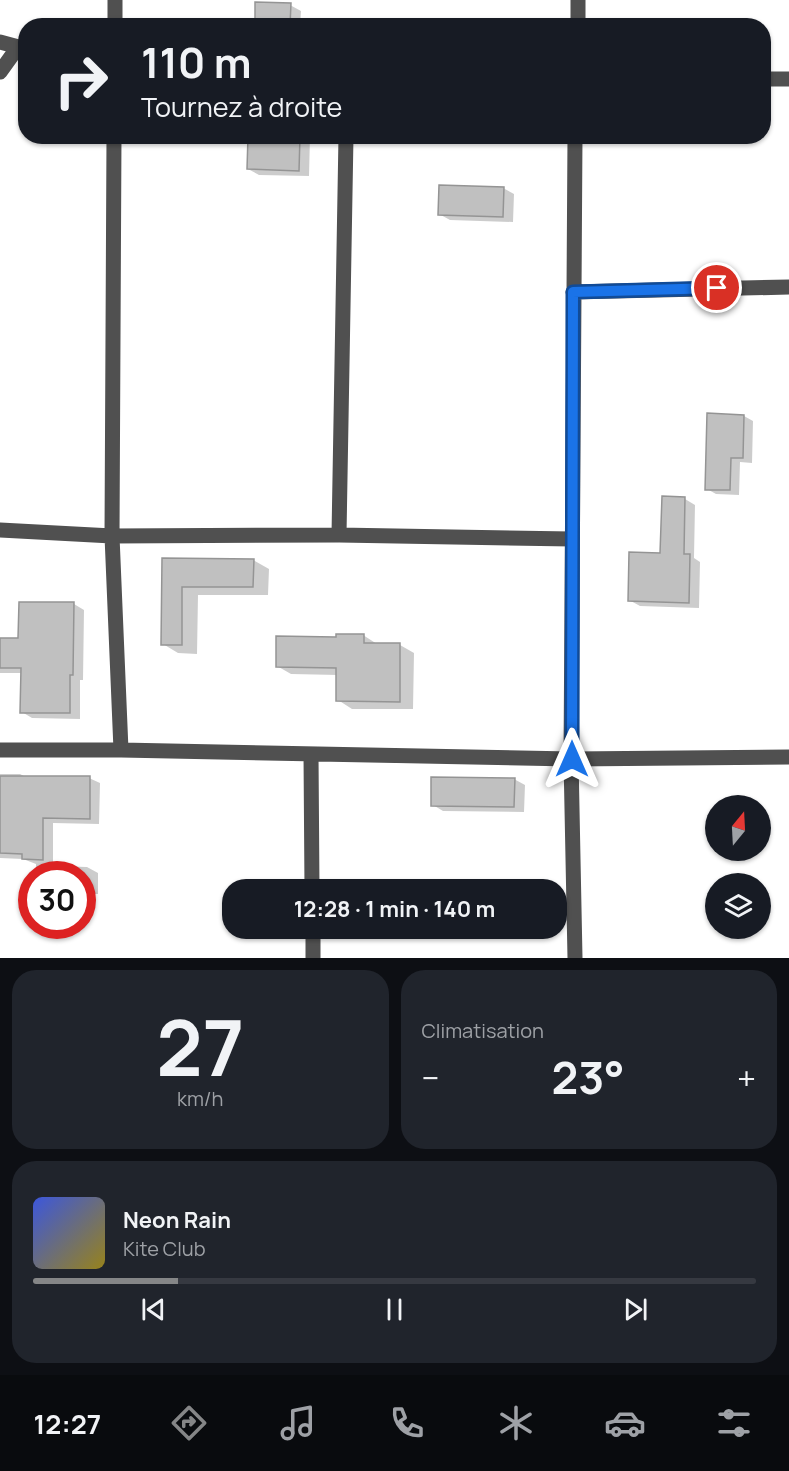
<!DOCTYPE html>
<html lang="fr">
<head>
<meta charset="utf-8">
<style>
  :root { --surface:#171b24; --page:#20242c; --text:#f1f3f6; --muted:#9ea1a6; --line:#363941; --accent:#858687 }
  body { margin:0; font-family:Manrope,sans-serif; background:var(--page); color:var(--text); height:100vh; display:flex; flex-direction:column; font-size:22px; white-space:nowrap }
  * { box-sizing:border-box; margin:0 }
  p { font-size:20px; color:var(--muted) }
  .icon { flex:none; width:33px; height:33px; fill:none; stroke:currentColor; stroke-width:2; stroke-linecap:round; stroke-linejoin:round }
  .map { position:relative; height:958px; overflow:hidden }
  .sheet { display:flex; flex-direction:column; gap:12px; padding:12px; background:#0d0f14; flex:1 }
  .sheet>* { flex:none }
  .top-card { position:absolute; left:18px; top:18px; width:753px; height:126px; border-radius:24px; box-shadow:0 2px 4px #0004; background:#171b24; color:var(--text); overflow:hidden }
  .needle { width:39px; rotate:18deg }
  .controls { position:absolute; left:705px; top:795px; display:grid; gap:12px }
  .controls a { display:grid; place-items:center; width:66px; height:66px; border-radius:50%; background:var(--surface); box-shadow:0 2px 4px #0004; font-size:30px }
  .speed { position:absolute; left:18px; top:861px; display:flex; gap:12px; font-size:30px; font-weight:700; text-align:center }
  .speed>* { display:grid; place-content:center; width:78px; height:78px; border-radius:50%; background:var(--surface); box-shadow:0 2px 4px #0004; line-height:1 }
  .speed .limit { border:9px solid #d22; background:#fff; color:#111 }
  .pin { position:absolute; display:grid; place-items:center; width:51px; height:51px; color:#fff; margin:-26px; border:3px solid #fff; border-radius:50%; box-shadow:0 2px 6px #0007 }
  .me { position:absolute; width:66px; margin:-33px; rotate:0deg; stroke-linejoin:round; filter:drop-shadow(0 0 4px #0008) }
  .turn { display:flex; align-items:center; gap:21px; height:126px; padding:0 24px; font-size:27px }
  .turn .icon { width:78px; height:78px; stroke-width:2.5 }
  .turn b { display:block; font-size:42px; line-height:51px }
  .big { font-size:45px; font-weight:700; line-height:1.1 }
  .sheet .card { flex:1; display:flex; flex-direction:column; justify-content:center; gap:9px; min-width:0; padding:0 21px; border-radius:24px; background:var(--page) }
  .sheet .dial { align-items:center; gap:0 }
  .dial b { font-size:78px; line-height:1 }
  .song { display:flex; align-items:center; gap:18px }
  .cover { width:72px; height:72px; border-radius:9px; background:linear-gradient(135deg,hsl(230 70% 55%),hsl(50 70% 35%)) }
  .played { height:6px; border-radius:3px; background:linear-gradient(90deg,var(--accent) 20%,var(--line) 20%) }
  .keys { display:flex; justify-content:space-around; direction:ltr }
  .heat { display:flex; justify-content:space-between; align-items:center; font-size:33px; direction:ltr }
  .sheet .tiles { flex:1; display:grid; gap:12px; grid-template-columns:1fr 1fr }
  .card:last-child { grid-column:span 2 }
  .trip { position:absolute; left:222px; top:879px; width:345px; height:60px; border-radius:24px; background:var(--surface); box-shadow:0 2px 4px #0004; font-weight:700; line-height:60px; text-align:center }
  .tab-bar { display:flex; height:96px; justify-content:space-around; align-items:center; background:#090b0e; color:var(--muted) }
  .tab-bar .icon { width:42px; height:42px }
  .tab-bar .current { color:var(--accent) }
  .tab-bar b { font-size:27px; color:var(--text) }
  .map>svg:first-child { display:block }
  .shadow { fill:#0003 }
  .building { fill:#c0c0c0; stroke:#949494; stroke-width:1.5 }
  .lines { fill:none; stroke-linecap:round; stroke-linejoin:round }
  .minor { stroke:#505050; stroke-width:15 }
  .route-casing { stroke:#114b97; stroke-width:15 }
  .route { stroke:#1a73e8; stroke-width:10 }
</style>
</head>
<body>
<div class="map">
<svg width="789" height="958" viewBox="0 0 789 958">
  <rect width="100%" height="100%" fill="#fff"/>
  <path class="shadow" d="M290 5 301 11 300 26H256Z
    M249 136H310L309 176 259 175 248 169Z
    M503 188 514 194 513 222 450 220 439 214Z
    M744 416 753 421 752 463 740 462 739 495 716 494 707 489Z
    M685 499 695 505 694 558 700 562 699 608 640 606 629 600 662 555Z
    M163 559 253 560 269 569 268 595H198L197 654 178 653 163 644Z
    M74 604 84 610 83 680H80V719L32 718 22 712 23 673H0V639H20Z
    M363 635 377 644 400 645 414 653 413 709H352L338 700V675L291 674 277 666 338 639Z
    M0 774H20L26 777 89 778 100 783 99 824 53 823V866L87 867 98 873V894H82V874H36V864L23 859 0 858Z
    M514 779 525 785 524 812 443 811 433 805Z"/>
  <path class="building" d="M255 2 291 3 290 26H255Z
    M248 136H300L299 171 247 169Z
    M439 185 504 187 503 217 438 215Z
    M707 413 744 415 743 458H731L730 490H705Z
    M662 496 685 497 684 554H690L689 603 628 601 629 552 660 553Z
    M162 558 254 559 253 587H182V645H161Z
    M19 602H74L73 675H70V713H20L21 668H0V638H18Z
    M336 634H364V643H400V702L336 701V668L276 667V636L336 637Z
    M0 776H90V819L43 818V860L22 859V854L0 853Z
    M431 777 515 778 514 807 431 806Z"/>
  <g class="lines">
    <path class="minor" d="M115 26V0
      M578 26V0
      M0 42 26 49
      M0 72 18 47
      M764 79H789
      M114 136 112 536 121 750
      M573 292 789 287
      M0 530 112 536 339 535 572 539
      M339 535 346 136
      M0 750H121L571 759 789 757
      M311 754 312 890
      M313 928V958
      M575 958 571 759 575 136"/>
  </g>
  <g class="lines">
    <g class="route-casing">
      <path id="route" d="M572 759 573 292 717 288"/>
    </g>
    <use href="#route" class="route"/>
  </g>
</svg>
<div class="controls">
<a><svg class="needle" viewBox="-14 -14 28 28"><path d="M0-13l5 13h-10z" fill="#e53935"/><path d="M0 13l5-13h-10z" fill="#9ea1a6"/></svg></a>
<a><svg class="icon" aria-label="layers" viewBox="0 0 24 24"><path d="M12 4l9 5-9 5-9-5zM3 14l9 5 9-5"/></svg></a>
</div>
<div class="speed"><div class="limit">30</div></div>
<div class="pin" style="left:717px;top:288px;background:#d93025"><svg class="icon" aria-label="arrive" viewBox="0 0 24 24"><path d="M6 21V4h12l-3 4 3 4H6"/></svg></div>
<svg class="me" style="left:572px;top:759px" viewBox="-20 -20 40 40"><path d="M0-17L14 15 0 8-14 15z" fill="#1a73e8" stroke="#fff" stroke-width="4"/></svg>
<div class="trip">12:28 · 1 min · 140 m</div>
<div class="top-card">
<div class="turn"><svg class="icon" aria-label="right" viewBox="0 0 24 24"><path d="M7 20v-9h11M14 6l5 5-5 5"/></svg><div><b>110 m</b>Tournez à droite</div></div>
</div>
</div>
<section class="sheet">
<div class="tiles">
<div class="card dial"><b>27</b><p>km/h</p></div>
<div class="card"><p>Climatisation</p>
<div class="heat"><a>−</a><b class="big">23°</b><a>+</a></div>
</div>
<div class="card">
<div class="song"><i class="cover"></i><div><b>Neon Rain</b><p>Kite Club</p></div></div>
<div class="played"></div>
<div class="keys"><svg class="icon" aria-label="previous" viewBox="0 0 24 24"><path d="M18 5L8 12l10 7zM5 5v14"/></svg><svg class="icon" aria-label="pause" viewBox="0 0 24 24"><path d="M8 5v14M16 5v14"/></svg><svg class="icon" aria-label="next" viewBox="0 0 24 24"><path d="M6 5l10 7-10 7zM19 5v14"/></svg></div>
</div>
</div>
</section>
<nav class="tab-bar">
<b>12:27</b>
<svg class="icon current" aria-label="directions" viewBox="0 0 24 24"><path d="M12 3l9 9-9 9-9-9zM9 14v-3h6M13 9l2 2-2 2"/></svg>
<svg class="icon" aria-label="music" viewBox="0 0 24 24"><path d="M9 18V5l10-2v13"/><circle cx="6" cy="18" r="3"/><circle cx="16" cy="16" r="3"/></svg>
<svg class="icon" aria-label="phone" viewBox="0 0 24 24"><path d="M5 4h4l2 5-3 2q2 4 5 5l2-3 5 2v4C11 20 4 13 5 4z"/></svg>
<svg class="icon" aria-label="climate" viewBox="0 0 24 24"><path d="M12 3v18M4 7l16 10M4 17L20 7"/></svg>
<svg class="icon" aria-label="car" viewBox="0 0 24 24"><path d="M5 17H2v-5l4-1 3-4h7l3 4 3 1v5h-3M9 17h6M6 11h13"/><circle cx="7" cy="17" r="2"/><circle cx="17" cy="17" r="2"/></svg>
<svg class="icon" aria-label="filters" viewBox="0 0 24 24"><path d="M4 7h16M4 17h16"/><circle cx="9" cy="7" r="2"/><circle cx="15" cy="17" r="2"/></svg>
</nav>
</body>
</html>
